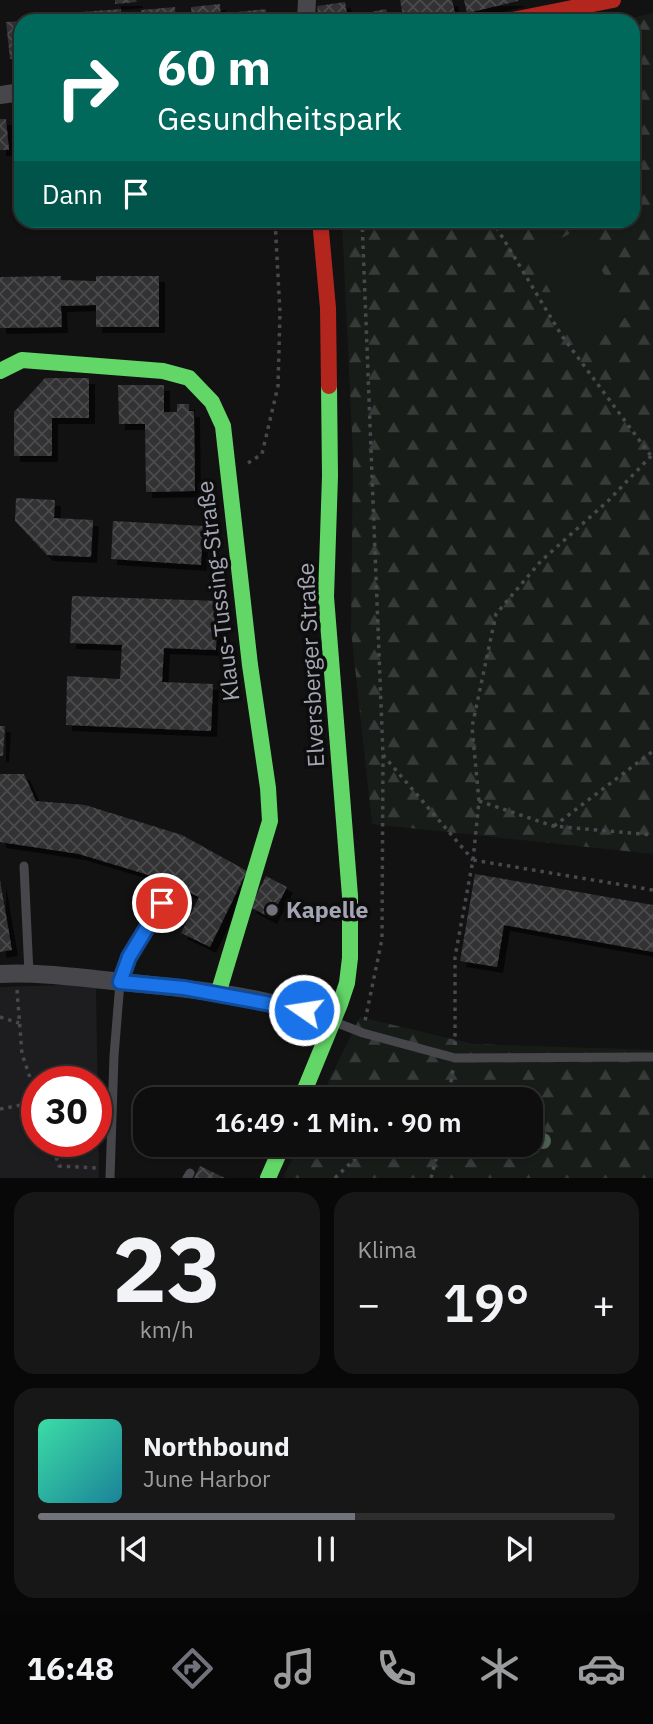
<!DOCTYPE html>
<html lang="de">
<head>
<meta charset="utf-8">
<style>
  :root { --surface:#0e0e0e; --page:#171717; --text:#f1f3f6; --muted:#9b9c9e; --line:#2e2e2e; --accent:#71727b }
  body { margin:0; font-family:"IBM Plex Sans",sans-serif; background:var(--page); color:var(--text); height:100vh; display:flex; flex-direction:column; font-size:26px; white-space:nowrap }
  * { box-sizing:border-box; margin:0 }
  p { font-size:23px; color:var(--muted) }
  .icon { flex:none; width:38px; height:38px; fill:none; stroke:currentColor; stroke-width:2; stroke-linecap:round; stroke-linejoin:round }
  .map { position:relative; height:1178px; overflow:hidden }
  .side { display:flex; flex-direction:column; gap:14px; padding:14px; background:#080808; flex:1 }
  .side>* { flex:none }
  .hud { position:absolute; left:14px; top:14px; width:626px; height:214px; border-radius:21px; box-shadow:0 2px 5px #0004,0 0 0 2px var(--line); background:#00695c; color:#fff; overflow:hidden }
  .speed { position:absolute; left:21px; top:1066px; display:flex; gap:14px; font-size:35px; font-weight:700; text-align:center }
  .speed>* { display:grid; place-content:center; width:91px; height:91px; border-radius:50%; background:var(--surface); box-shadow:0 2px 5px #0004,0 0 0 2px var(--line); line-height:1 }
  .speed .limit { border:10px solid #d22; background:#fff; color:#111 }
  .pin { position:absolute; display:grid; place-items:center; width:60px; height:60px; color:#fff; margin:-30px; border:4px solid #fff; border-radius:50%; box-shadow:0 2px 7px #0007 }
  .me { position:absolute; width:77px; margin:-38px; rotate:283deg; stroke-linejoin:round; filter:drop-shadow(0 0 5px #0008) }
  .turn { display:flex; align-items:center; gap:24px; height:147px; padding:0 28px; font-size:32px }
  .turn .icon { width:91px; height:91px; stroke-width:2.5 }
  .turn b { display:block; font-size:49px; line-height:60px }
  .then { display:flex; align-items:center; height:66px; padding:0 28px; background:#0003; gap:14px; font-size:26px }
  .big { font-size:52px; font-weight:600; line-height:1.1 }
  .side .tile { flex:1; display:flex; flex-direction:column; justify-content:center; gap:10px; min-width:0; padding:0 24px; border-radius:21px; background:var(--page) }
  .side .dial { align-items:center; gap:0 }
  .dial b { font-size:91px; line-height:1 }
  .song { display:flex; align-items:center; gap:21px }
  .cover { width:84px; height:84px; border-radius:10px; background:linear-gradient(135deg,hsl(160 70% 55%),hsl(190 70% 35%)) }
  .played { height:7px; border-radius:4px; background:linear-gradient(90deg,var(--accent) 55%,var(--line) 55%) }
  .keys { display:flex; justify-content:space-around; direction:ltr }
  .heat { display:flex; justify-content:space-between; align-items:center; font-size:38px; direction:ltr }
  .side .tiles { flex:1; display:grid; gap:14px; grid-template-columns:1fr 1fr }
  .tile:last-child { grid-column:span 2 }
  .trip { position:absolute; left:133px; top:1087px; width:410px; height:70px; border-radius:21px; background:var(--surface); box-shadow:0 2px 5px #0004,0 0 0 2px var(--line); font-weight:600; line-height:70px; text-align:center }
  .tab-bar { display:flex; height:112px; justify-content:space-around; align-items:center; background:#060606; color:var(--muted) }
  .tab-bar .icon { width:49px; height:49px }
  .tab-bar .on { color:var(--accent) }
  .tab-bar b { font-size:32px; color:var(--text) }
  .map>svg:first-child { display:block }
  .built { fill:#1d1d1f; fill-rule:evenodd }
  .green { fill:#171c19 }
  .forest { fill:url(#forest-firs); fill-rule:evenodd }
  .building { fill:url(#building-cross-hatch); filter:url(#shadow) }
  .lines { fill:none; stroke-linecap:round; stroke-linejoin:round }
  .path { stroke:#48484d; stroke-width:3.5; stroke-dasharray:3.5 5; stroke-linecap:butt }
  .lane { stroke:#47474b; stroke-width:9 }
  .street { stroke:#47474b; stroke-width:18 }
  .fast { stroke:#63d668; stroke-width:16 }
  .jam { stroke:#b3261e; stroke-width:16 }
  .tree { fill:#4c5f52 }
  .route-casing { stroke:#114b97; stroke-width:18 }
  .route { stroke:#1a73e8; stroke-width:12 }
  .poi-dot { fill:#71727b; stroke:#0d0d0e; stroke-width:2.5 }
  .labels { text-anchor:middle; stroke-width:7; stroke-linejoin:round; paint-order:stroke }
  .street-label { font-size:23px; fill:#a4a5b3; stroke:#0d0d0e }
  .poi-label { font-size:23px; font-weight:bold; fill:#a4a5b3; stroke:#0d0d0e; text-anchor:start }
</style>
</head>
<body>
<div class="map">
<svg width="653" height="1178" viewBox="0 0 653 1178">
  <defs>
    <pattern id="forest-firs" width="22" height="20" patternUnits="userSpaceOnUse" patternTransform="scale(1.75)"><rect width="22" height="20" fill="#171c19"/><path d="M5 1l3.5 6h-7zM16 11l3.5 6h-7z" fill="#363a38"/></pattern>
    <pattern id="building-cross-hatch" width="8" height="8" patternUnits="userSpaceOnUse" patternTransform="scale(1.75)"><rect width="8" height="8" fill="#303033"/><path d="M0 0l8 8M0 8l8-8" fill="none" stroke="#4b4b4e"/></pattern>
    <filter id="shadow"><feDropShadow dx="6" dy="6" stdDeviation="0" flood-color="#0009"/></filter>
  </defs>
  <rect width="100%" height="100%" fill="#121213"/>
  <path class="built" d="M96 984 99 1178H0V987ZM37 1082H96V1141H37Z"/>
  <path class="green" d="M578 229 628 316 580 343 530 256Z"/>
  <path class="forest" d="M653 13V854L372 824 351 630 353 455 342 221 634 220V21H620ZM578 229 628 316 580 343 530 256Z
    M360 1017 473 1044 653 1050V1178H283L299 1145 530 1144V1099H320Z"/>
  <path class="building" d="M115 0H136L137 2 115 4Z
    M400 0H452L455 13 416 21H404Z
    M464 0H518V1L467 13Z
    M345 2 348 21H319L317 6Z
    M220 4 221 21H192L191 7Z
    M175 7 176 21H142L141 10Z
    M121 9 122 21H82L81 12Z
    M266 9 267 21H237V12Z
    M386 9 389 21H357L356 15Z
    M21 21V58L10 59 6 22Z
    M0 119H6L9 150H0Z
    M61 276V280L96 281V276H159V327H96V305L61 306 62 327 0 328V277Z
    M45 378H89V418H52V456H14V412Z
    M118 385H164V412H177V404H189V411H194L195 491 146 492 145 424H119Z
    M16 498 55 500 54 518 93 520 91 557 47 555 15 521Z
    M113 521 203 526 201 565 111 559Z
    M72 596 218 601 216 650 164 648 162 682 213 684 211 731 66 725 67 676 120 679 122 645 70 643Z
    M0 726H5L3 756H0Z
    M0 774H24L36 801 85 805 182 835 247 871 210 947 181 933 199 897 155 877 79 854 0 842Z
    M475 874 653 905V952L504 925 497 967 460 961Z
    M266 876 287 887 271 918 250 907Z
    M0 880 12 950 0 952Z
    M200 1166 225 1178H194Z"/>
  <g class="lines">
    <path class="path" d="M362 220 383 755 382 939 365 1021
      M492 220 562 336 651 456
      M248 463 262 454 278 386 280 313 275 220
      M383 755 473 860
      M479 801 553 826 653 835
      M554 826 653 751
      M473 860 479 801 472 727 496 614 541 561 608 501 653 454
      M17 990 22 1054 37 1098
      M0 1017 19 1023
      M455 1045V957L473 860 653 890
      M448 1099 453 1070
      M0 1109 37 1102
      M51 1141 59 1166 98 1168
      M335 1178 356 1158 384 1144
      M431 1178 440 1144"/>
    <path class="lane" d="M24 866 29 974
      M335 1022 363 1033 455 1058 653 1057
      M110 1178 114 1056 120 982 129 957 162 903
      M187 1178 190 1173"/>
    <path class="street" d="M306 21 307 0
      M0 95 21 92
      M0 974C41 972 82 978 123 982 194 989 266 996 333 1021"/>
    <path class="fast" d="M0 371 22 360 163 371 189 378 212 402 223 426 250 665 268 788 270 821 218 994
      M301 1099 340 1004 347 983 350 958V896L326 597 330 476 329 386
      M268 1178 283 1144"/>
    <path class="jam" d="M507 21 613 0
      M320 220 328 308 329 386"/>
  </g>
  <circle class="tree" cx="543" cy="1141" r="8"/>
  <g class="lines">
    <g class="route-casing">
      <path id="route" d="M162 903 129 957 120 982 184 988 304 1010"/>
    </g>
    <use href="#route" class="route"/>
  </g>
  <circle class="poi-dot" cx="272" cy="910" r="7"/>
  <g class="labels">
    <g class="street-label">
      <text transform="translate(218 591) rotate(-97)" y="8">Klaus-Tussing-Straße</text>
      <text transform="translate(311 665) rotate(-93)" y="8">Elversberger Straße</text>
    </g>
    <g class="poi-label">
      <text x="286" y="918">Kapelle</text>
    </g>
  </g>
</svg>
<div class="speed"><div class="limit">30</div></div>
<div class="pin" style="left:162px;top:903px;background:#d93025"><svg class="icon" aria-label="arrive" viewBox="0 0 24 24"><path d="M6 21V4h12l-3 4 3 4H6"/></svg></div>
<svg class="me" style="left:304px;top:1010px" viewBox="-20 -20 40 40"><circle r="17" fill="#1a73e8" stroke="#fff" stroke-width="3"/><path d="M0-11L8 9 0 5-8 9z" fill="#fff"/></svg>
<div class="trip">16:49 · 1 Min. · 90 m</div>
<div class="hud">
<div class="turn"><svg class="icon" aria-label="right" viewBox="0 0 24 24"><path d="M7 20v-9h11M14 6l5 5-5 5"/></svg><div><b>60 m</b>Gesundheitspark</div></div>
<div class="then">Dann<svg class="icon" aria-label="arrive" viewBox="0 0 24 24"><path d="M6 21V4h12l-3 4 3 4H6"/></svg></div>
</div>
</div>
<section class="side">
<div class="tiles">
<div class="tile dial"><b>23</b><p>km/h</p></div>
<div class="tile"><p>Klima</p>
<div class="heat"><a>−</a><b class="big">19°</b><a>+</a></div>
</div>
<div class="tile">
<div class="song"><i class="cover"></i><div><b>Northbound</b><p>June Harbor</p></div></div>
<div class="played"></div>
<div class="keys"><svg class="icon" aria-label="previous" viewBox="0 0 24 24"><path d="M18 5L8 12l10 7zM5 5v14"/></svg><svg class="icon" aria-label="pause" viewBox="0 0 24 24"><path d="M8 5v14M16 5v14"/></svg><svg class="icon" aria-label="next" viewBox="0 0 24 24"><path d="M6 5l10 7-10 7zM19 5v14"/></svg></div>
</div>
</div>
</section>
<nav class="tab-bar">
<b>16:48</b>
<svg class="icon on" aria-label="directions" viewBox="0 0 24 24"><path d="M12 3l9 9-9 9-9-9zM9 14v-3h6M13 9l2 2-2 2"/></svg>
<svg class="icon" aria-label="music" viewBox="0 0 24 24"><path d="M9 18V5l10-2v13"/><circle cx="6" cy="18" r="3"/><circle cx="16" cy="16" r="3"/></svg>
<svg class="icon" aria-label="phone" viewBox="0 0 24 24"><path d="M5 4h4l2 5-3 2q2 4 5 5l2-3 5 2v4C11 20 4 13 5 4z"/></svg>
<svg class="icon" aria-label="climate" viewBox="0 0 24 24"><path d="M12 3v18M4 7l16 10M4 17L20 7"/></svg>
<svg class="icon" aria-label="car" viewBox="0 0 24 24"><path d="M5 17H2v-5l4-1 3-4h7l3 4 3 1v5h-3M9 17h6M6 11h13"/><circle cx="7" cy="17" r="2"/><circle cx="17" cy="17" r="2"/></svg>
</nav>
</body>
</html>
